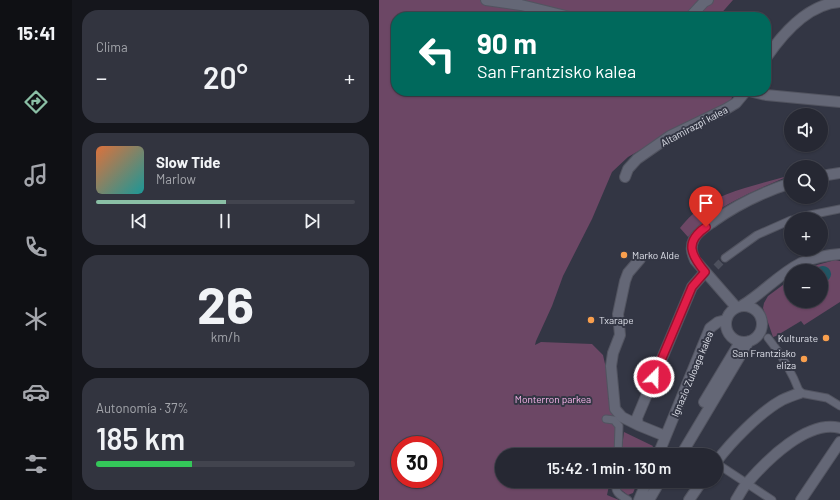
<!DOCTYPE html>
<html lang="es">
<head>
<meta charset="utf-8">
<style>
  :root { --surface:#262833; --page:#32343f; --text:#f1f3f6; --muted:#a4a6ac; --line:#42444e; --accent:#8abfa5 }
  body { margin:0; font-family:Barlow,sans-serif; background:var(--page); color:var(--text); height:100vh; display:flex; flex-direction:column; font-size:15px; white-space:nowrap }
  * { box-sizing:border-box; margin:0 }
  p { font-size:13px; color:var(--muted) }
  .icon { flex:none; width:22px; height:22px; fill:none; stroke:currentColor; stroke-width:2; stroke-linecap:round; stroke-linejoin:round }
  .map { position:relative; flex:1; overflow:hidden }
  .panel { display:flex; flex-direction:column; gap:10px; padding:10px; background:#15161c; width:307px }
  .panel>* { flex:none }
  .hud { position:absolute; left:12px; top:12px; width:380px; height:84px; border-radius:16px; box-shadow:0 1px 3px #0004,0 0 0 1px var(--line); background:#00695c; color:#fff; overflow:hidden }
  .buttons { position:absolute; left:405px; top:108px; display:grid; gap:8px }
  .buttons a { display:grid; place-items:center; width:44px; height:44px; border-radius:50%; background:var(--surface); box-shadow:0 1px 3px #0004,0 0 0 1px var(--line); font-size:20px }
  .speed { position:absolute; left:12px; top:436px; display:flex; gap:8px; font-size:20px; font-weight:700; text-align:center }
  .speed>* { display:grid; place-content:center; width:52px; height:52px; border-radius:50%; background:var(--surface); box-shadow:0 1px 3px #0004,0 0 0 1px var(--line); line-height:1 }
  .speed .limit { border:6px solid #d22; background:#fff; color:#111 }
  .pin { position:absolute; display:grid; place-items:center; width:34px; height:34px; color:#fff; margin:-41px -17px; border-radius:50% 50% 50% 0; rotate:-45deg; box-shadow:0 0 4px #0007 }
  .pin .icon { rotate:45deg }
  .me { position:absolute; width:44px; margin:-22px; rotate:23deg; stroke-linejoin:round; filter:drop-shadow(0 0 3px #0008) }
  .turn { display:flex; align-items:center; gap:14px; height:84px; padding:0 20px; font-size:18px }
  .turn .icon { width:52px; height:52px; stroke-width:2.5 }
  .turn b { display:block; font-size:28px; line-height:34px }
  .big { font-size:30px; font-weight:600; line-height:1.1 }
  .panel .tile { flex:1; display:flex; flex-direction:column; justify-content:center; gap:6px; min-width:0; padding:0 14px; border-radius:16px; background:var(--page) }
  .panel .dial { align-items:center; gap:0 }
  .dial b { font-size:52px; line-height:1 }
  .song { display:flex; align-items:center; gap:12px }
  .cover { width:48px; height:48px; border-radius:6px; background:linear-gradient(135deg,hsl(20 70% 55%),hsl(180 70% 35%)) }
  .played { height:4px; border-radius:2px; background:linear-gradient(90deg,var(--accent) 50%,var(--line) 50%) }
  .keys { display:flex; justify-content:space-around; direction:ltr }
  .heat { display:flex; justify-content:space-between; align-items:center; font-size:22px; direction:ltr }
  .charge { height:6px; border-radius:3px; background:linear-gradient(90deg,#34c759 37%,var(--line) 0) }
  .trip { position:absolute; left:116px; top:448px; width:228px; height:40px; border-radius:20px; background:var(--surface); box-shadow:0 1px 3px #0004,0 0 0 1px var(--line); font-weight:600; line-height:40px; text-align:center }
  main { display:flex; flex:1; min-height:0 }
  .menu { display:flex; flex-direction:column; width:72px; justify-content:space-around; align-items:center; background:#0f1014; color:var(--muted) }
  .menu .icon { width:28px; height:28px }
  .menu .on { color:var(--accent) }
  .menu b { font-size:18px; color:var(--text) }
  .map>svg:first-child { display:block }
  .green { fill:#6c4765; fill-rule:evenodd }
  .lines { fill:none; stroke-linecap:round; stroke-linejoin:round }
  .river { stroke:#215563; stroke-width:16 }
  .pedestrian-tunnel { stroke:#4d505d; stroke-width:7; stroke-dasharray:7 3.5; stroke-linecap:butt }
  .pedestrian-casing { stroke:#525460; stroke-width:9 }
  .minor-casing { stroke:#525460; stroke-width:12 }
  .pedestrian { stroke:#646776; stroke-width:7 }
  .minor { stroke:#646776; stroke-width:10 }
  .route-casing { stroke:#92132f; stroke-width:10 }
  .route { stroke:#e11d48; stroke-width:7 }
  .poi-dot { fill:#f99f4d; stroke:#333644; stroke-width:1.5 }
  .labels { text-anchor:middle; stroke-width:4; stroke-linejoin:round; paint-order:stroke }
  .street-label { font-size:10px; fill:#dfe1ea; stroke:#333644 }
  .poi-label { font-size:10px; fill:#dfe1ea; stroke:#333644; text-anchor:start }
  .park-label { font-size:10px; fill:#f9b6eb; stroke:#333644 }
</style>
</head>
<body>
<main>
<nav class="menu">
<b>15:41</b>
<svg class="icon on" aria-label="directions" viewBox="0 0 24 24"><path d="M12 3l9 9-9 9-9-9zM9 14v-3h6M13 9l2 2-2 2"/></svg>
<svg class="icon" aria-label="music" viewBox="0 0 24 24"><path d="M9 18V5l10-2v13"/><circle cx="6" cy="18" r="3"/><circle cx="16" cy="16" r="3"/></svg>
<svg class="icon" aria-label="phone" viewBox="0 0 24 24"><path d="M5 4h4l2 5-3 2q2 4 5 5l2-3 5 2v4C11 20 4 13 5 4z"/></svg>
<svg class="icon" aria-label="climate" viewBox="0 0 24 24"><path d="M12 3v18M4 7l16 10M4 17L20 7"/></svg>
<svg class="icon" aria-label="car" viewBox="0 0 24 24"><path d="M5 17H2v-5l4-1 3-4h7l3 4 3 1v5h-3M9 17h6M6 11h13"/><circle cx="7" cy="17" r="2"/><circle cx="17" cy="17" r="2"/></svg>
<svg class="icon" aria-label="filters" viewBox="0 0 24 24"><path d="M4 7h16M4 17h16"/><circle cx="9" cy="7" r="2"/><circle cx="15" cy="17" r="2"/></svg>
</nav>
<section class="panel">
<div class="tile"><p>Clima</p>
<div class="heat"><a>−</a><b class="big">20°</b><a>+</a></div>
</div>
<div class="tile">
<div class="song"><i class="cover"></i><div><b>Slow Tide</b><p>Marlow</p></div></div>
<div class="played"></div>
<div class="keys"><svg class="icon" aria-label="previous" viewBox="0 0 24 24"><path d="M18 5L8 12l10 7zM5 5v14"/></svg><svg class="icon" aria-label="pause" viewBox="0 0 24 24"><path d="M8 5v14M16 5v14"/></svg><svg class="icon" aria-label="next" viewBox="0 0 24 24"><path d="M6 5l10 7-10 7zM19 5v14"/></svg></div>
</div>
<div class="tile dial"><b>26</b><p>km/h</p></div>
<div class="tile"><p>Autonomía · 37%</p><b class="big">185 km</b><div class="charge"></div></div>
</section>
<div class="map">
<svg width="461" height="500" viewBox="0 0 461 500">
  <rect width="100%" height="100%" fill="#333644"/>
  <path class="green" d="M0 0H354L339 17H17V91H354L352 95 353 98 349 103 332 110 249 157 233 172 213 219 184 276 173 306 157 341 156 345 162 342 213 344 224 355 241 431 236 455H123V481H231L228 495 240 500H0ZM21 445H55V479H21Z
    M412 175C376 191 335 205 309 237L301 228C305 223 309 218 314 214 340 191 380 185 412 175Z
    M456 260 461 261V302L425 325 422 321 397 336 394 337 384 308 385 303 389 296 412 279V301H442V271H425L438 265Z
    M245 432 274 446 270 455H242Z
    M239 481H259L254 493 249 495 241 489Z"/>
  <g class="lines">
    <path class="river" d="M442 275 444 274"/>
    <path class="pedestrian-tunnel" d="M337 267 346 258"/>
    <g class="pedestrian-casing">
      <path id="pedestrian" d="M416 219 426 216 461 209
        M346 258 378 235 412 220
        M389 338C403 355 413 372 421 393L448 398 461 406
        M227 419 235 420 240 426 239 455
        M337 463 393 500
        M237 481C235 492 240 495 249 500"/>
    </g>
    <g class="minor-casing">
      <path id="minor" d="M107 0 142 5 191 17
        M311 17 325 2 329 0
        M387 58C404 33 429 4 461 2
        M370 91 387 95 461 102
        M442 176 461 173
        M246 177 249 169 258 159 291 136 347 109 357 103 367 91
        M364 305C384 293 400 274 422 263 434 258 448 255 461 254
        M347 324a18 18 0 1 1 36 0a18 18 0 1 1-36 0Z
        M357 307 316 260C313 253 311 247 315 239 319 231 328 226 335 221 359 204 384 192 412 183
        M325 402 361 342
        M259 425 243 417 236 409 232 366 234 353 241 335 239 314 246 281 249 273 261 259
        M286 436 259 425 258 418 313 287 326 272
        M279 455 331 328 339 322 347 320
        M302 455 370 341
        M337 462C352 442 381 412 403 400 409 397 415 395 421 393
        M260 500 268 481
        M270 500 281 481
        M310 500 323 481
        M357 500C361 494 364 487 369 482 388 460 429 419 461 428
        M422 500 461 442"/>
    </g>
    <use href="#pedestrian" class="pedestrian"/>
    <use href="#minor" class="minor"/>
  </g>
  <g class="lines">
    <g class="route-casing">
      <path id="route" d="M275 377 313 287 326 272C312 255 305 242 327 227"/>
    </g>
    <use href="#route" class="route"/>
  </g>
  <g class="poi-dot">
    <circle cx="245" cy="255" r="4"/>
    <circle cx="212" cy="320" r="4"/>
    <circle cx="447" cy="338" r="4"/>
    <circle cx="425" cy="359" r="4"/>
  </g>
  <g class="labels">
    <g class="street-label">
      <text transform="translate(315 126) rotate(-28)" y="4">Altamirazpi kalea</text>
      <text transform="translate(313 374) rotate(-67)" y="4">Ignazio Zuloaga kalea</text>
    </g>
    <g class="poi-label">
      <text x="253" y="259">Marko Alde</text>
      <text x="220" y="324">Txarape</text>
      <text x="439" y="342" text-anchor="end">Kulturate</text>
      <text x="417" y="357" text-anchor="end">San Frantzisko<tspan x="417" dy="12">eliza</tspan></text>
    </g>
    <g class="park-label">
      <text x="174" y="403">Monterron parkea</text>
    </g>
  </g>
</svg>
<div class="buttons">
<a><svg class="icon" aria-label="sound" viewBox="0 0 24 24"><path d="M4 9h4l5-4v14l-5-4H4zM17 9q2 3 0 6"/></svg></a>
<a><svg class="icon" aria-label="search" viewBox="0 0 24 24"><circle cx="10" cy="10" r="6"/><path d="M15 15l6 6"/></svg></a>
<a>+</a>
<a>−</a>
</div>
<div class="speed"><div class="limit">30</div></div>
<div class="pin" style="left:327px;top:227px;background:#d93025"><svg class="icon" aria-label="arrive" viewBox="0 0 24 24"><path d="M6 21V4h12l-3 4 3 4H6"/></svg></div>
<svg class="me" style="left:275px;top:377px" viewBox="-20 -20 40 40"><circle r="17" fill="#e11d48" stroke="#fff" stroke-width="3"/><path d="M0-11L8 9 0 5-8 9z" fill="#fff"/></svg>
<div class="trip">15:42 · 1 min · 130 m</div>
<div class="hud">
<div class="turn"><svg class="icon" aria-label="left" viewBox="0 0 24 24"><path d="M17 20v-9H6M10 6l-5 5 5 5"/></svg><div><b>90 m</b>San Frantzisko kalea</div></div>
</div>
</div>
</main>
</body>
</html>
